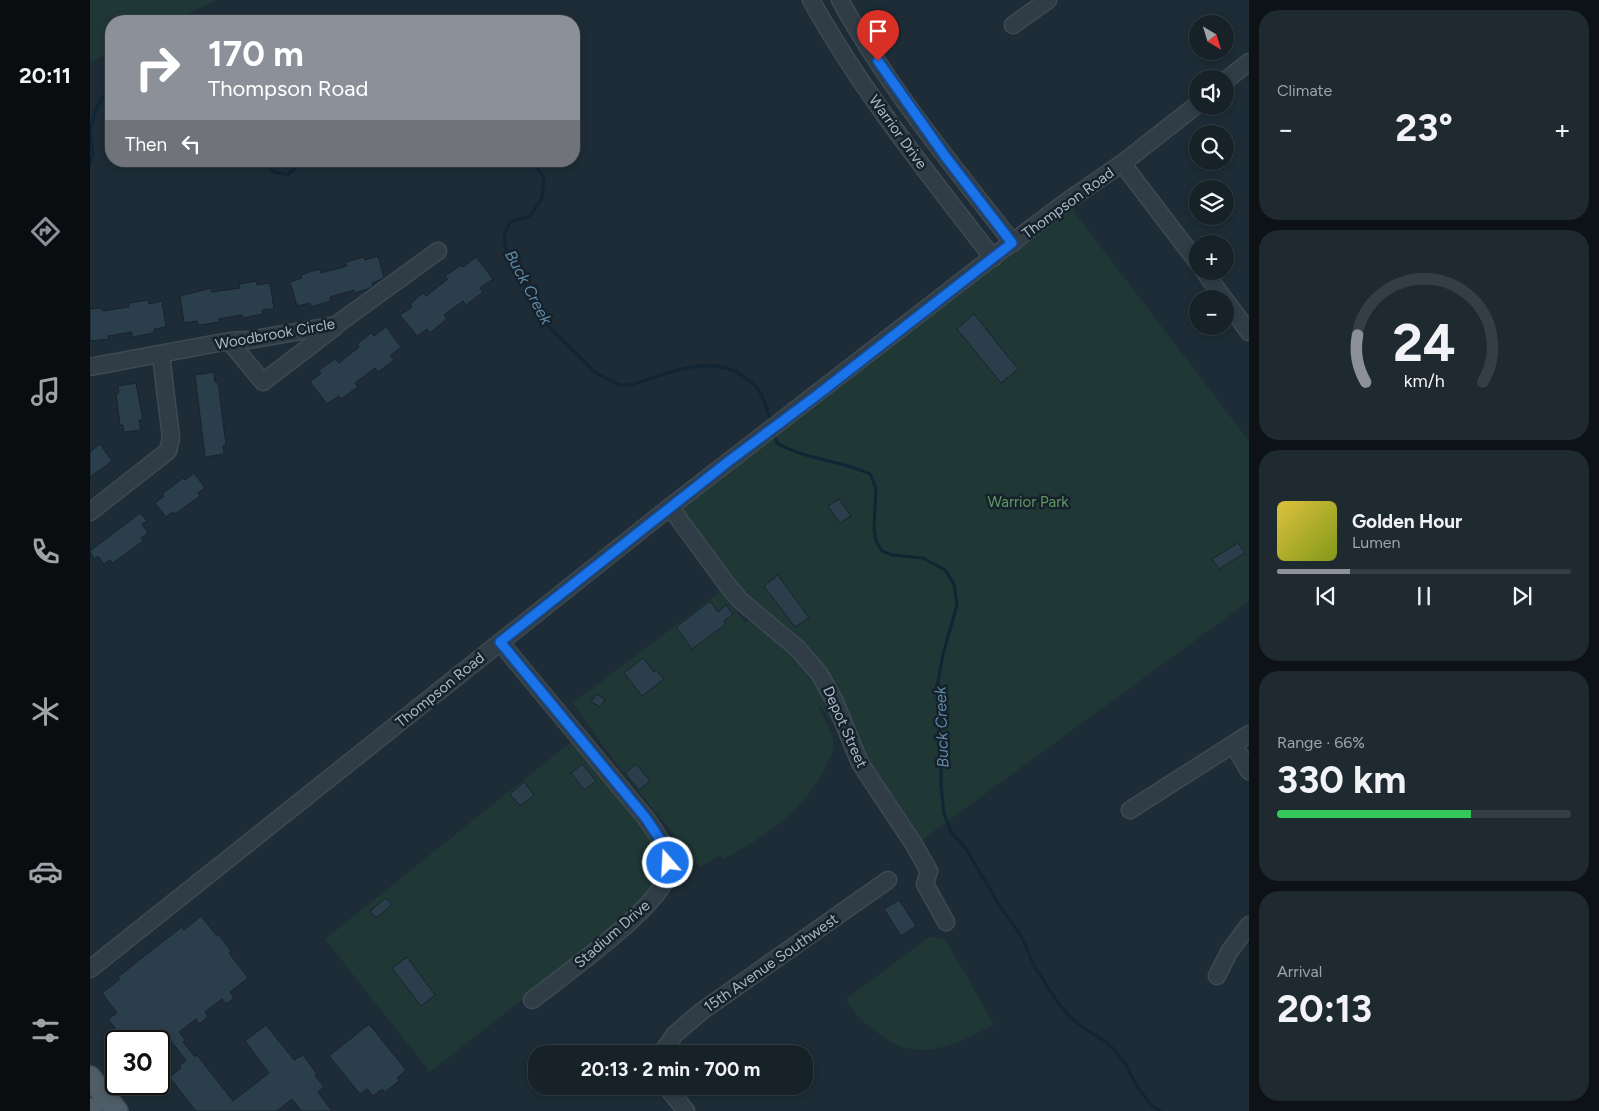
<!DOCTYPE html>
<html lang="en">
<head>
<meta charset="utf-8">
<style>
  :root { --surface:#162128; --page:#1f2930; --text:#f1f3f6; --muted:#9ea3a8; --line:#353e45; --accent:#8c9099 }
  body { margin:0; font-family:Figtree,sans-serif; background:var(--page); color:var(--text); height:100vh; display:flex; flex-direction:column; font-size:19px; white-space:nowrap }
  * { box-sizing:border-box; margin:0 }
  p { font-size:16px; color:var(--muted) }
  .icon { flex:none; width:28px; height:28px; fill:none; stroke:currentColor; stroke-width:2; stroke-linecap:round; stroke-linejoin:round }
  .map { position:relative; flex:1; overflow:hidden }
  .panel { display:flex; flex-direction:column; gap:10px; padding:10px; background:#0c1216; width:350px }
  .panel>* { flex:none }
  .banner { position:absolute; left:15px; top:15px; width:475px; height:152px; border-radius:20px; box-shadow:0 2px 8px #0003,0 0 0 1px var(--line); background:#8c9099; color:#fff; overflow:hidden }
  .needle { width:32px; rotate:142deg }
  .buttons { position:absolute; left:1099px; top:15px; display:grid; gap:10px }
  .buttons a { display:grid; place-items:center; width:45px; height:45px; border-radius:50%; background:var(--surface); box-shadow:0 2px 8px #0003,0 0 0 1px var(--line); font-size:25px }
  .speed { position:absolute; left:15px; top:1030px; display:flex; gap:10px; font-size:25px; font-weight:700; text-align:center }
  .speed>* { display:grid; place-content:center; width:65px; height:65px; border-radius:50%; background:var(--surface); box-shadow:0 2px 8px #0003,0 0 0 1px var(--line); line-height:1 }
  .speed .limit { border:2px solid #111; border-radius:8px; background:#fff; color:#111 }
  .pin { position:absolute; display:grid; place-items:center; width:42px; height:42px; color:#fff; margin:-51px -21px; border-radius:50% 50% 50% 0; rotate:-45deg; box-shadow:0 0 5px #0007 }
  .pin .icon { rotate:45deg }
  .me { position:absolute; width:55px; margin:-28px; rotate:341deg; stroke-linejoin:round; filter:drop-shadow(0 0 4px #0008) }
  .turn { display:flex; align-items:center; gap:18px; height:105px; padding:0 20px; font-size:22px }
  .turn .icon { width:65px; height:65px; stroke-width:2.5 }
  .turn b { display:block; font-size:35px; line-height:42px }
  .then { display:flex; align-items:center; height:48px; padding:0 20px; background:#0003; gap:10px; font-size:19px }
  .big { font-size:38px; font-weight:700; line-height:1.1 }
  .panel .widget { flex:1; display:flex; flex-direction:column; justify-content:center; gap:8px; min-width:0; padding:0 18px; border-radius:20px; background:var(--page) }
  .panel .dial { align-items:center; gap:0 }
  .dial svg { height:130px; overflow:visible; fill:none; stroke:var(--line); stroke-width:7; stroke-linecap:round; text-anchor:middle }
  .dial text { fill:var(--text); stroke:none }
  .song { display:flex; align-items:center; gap:15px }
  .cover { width:60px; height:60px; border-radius:8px; background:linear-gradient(135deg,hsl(50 70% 55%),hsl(70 70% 35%)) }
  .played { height:5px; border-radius:2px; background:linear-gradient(90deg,var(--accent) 25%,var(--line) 25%) }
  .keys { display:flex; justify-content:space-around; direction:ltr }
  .heat { display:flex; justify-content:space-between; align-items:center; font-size:28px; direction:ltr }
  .charge { height:8px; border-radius:4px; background:linear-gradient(90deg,#34c759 66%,var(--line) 0) }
  .trip { position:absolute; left:438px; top:1045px; width:285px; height:50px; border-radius:20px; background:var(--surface); box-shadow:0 2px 8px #0003,0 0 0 1px var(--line); font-weight:700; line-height:50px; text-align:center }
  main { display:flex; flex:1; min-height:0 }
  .tabs { display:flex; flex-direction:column; width:90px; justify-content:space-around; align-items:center; background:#090d10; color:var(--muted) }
  .tabs .icon { width:35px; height:35px }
  .tabs .on { color:var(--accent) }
  .tabs b { font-size:22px; color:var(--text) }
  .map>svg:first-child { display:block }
  .green { fill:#1f3836 }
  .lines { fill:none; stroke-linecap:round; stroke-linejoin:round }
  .stream { stroke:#112534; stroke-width:3 }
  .building { fill:#2b3e4b; stroke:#18242d }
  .minor-casing { stroke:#3d4953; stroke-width:19 }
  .major-casing { stroke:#3d4953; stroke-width:24 }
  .minor { stroke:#303d47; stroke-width:16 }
  .major { stroke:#4e5d67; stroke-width:21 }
  .route-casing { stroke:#114b97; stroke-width:12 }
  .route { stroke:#1a73e8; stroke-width:9 }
  .labels { text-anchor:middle; stroke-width:5; stroke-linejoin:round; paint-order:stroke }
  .street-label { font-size:15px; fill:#aab8c5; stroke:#16222b }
  .park-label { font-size:15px; fill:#609664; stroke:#16222b }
  .water-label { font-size:16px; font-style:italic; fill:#5f89a7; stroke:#16222b }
</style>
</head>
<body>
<main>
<nav class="tabs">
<b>20:11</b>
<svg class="icon on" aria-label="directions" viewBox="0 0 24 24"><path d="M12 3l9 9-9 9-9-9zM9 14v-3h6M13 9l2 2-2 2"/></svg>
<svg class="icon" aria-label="music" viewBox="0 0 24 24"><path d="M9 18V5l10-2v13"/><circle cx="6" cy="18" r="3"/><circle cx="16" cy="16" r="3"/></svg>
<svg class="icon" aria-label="phone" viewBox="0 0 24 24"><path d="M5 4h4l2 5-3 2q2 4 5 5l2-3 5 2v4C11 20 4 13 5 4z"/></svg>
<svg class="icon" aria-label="climate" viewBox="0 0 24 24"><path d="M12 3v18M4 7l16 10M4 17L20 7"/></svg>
<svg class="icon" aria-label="car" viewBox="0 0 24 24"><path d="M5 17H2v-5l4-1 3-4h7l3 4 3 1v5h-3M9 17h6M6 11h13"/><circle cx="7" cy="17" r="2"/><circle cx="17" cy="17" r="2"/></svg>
<svg class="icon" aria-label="filters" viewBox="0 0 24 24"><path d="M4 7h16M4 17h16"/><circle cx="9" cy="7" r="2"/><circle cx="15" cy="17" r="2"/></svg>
</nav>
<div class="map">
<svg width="1159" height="1111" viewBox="0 0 1159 1111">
  <rect width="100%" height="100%" fill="#1d2c36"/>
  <path class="green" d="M0 0H127L83 21H21V52L0 62Z
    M981 208 1159 441V601L832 840 729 705C732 717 741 728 743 740 745 749 740 758 736 766 715 809 675 837 634 859L631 855 610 867 524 761 483 703 631 591 655 623 659 620 673 632 580 507Z
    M486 738 565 838 574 866 553 905 340 1072 235 939Z
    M839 937 855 939 904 1024C877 1040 836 1060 805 1044 798 1041 791 1035 785 1031 774 1023 763 1012 756 999Z"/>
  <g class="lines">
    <path class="stream" d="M0 129 8 105 21 85
      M0 130 3 155 0 163
      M176 161 184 172 197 175 214 161
      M438 161 445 165 454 178 452 198 440 216 420 222 414 236 417 255 445 299 455 323 506 373 530 385H541C576 374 617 354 652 375 659 380 667 386 671 394 676 403 678 413 681 423
      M684 434 687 443C716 460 750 460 780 474L786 488 784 528 786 541 792 551 802 555 833 558 855 570 864 584 867 605 853 654 848 682 851 762V786L854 814 862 833 876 849 908 903 930 934 945 967 968 1003 980 1017 995 1029 1018 1043 1035 1063 1046 1085 1061 1105 1070 1111"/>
  </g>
  <path class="building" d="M288 256 294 278 282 283 283 286 280 288 265 293 264 290 240 297 241 301 221 307 220 303 207 306 200 282 212 278 211 275 220 272 230 269 231 273 257 266 256 262 274 257 275 260Z
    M386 257 403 279 390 288 393 292 376 305 373 301 354 315 357 319 340 333 337 329 327 336 310 315 322 307 320 304 333 293 336 296 358 279 355 276 371 265 373 267Z
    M166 281 167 285 180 283 184 309 172 310 173 314 153 318 152 315 128 319 129 322 116 324 108 325 107 321 94 323 90 296 121 288 122 292 150 288 149 284Z
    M58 300 59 304 72 301 76 327 64 329V333L42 337V332L18 336 19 339 0 341V309L12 308 13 311 39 307V303Z
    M884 314 928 369 911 383 867 329Z
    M296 327 311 347 300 356 304 360 288 372 285 368 265 383 268 387 251 399 249 396 237 404 220 382 231 373 229 370 245 359 249 363 269 347 267 344 281 333 284 336Z
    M124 372 125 382H128L136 445 133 446 134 454 115 457 105 375Z
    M46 383 53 420H49L51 430 34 432 33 425H30L26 394 29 393 28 386Z
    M10 444 22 461 0 477V452Z
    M104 473 115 488 108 493 110 496 102 502 85 514 83 512 76 517 65 503 74 496 72 494 93 478 95 480Z
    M749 499 761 516 750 523 738 506Z
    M50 513 57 521 52 524 58 533 51 538 53 541 23 563 20 560 14 564 8 556 4 559 0 551Z
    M1148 543 1155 553 1129 569 1122 559Z
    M688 575 719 618 705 627 674 586Z
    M620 601 628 612 636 605 643 614 634 621 636 624 602 649 586 627Z
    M553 658 564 672 566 670 574 679 552 696 534 673Z
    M506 694 515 699 511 707 501 702Z
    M492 764 506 781 494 790 481 773Z
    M546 764 560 781 549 790 535 773Z
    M434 782 444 795 430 806 420 794Z
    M296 898 302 905 286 918 280 911Z
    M809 900 826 926 811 936 794 909Z
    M111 916 127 936 129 935 141 951 139 953 158 978 140 992 144 998 136 1004 132 999 115 1012 118 1017 109 1024 106 1019 89 1032 95 1040 93 1042 105 1057 107 1055 143 1101 179 1073 155 1041 176 1025 204 1060 213 1055 227 1074 225 1076 234 1087 228 1092 242 1111H211L202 1099 187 1111H106L79 1077 91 1068 89 1066 96 1060 80 1040 69 1049V1041H51L47 1036 40 1041H35L18 1019 27 1013 12 993 30 979 28 977 67 946 92 927 94 930Z
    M317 957 345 995 331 1006 302 968Z
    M279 1024 316 1070 307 1078 309 1081 295 1092 292 1089 283 1096 277 1089 270 1094 239 1056Z"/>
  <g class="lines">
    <g class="minor-casing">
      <path id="minor" d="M721 0C772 92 839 175 903 258
        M750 0C798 87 862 165 923 243
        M923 25 958 0
        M1135 81 1159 62
        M1034 162 1038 171 1108 263
        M1114 271 1134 299
        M1135 300 1159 332
        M139 341 173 382 245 327
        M0 367 139 341 159 340 246 325 348 251
        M580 507 638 586 651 601 707 648 729 673 745 702 770 763 823 843 839 871 835 884 856 922
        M0 512 78 451 81 438 71 355
        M410 642 555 817C567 834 581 851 578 873 573 905 470 978 442 1000
        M1144 745 1159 771
        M1040 810 1159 734
        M0 969 580 507 908 253 976 202 1034 162 1108 104
        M1127 976 1139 952 1159 925
        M571 1054 585 1034 612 1011 798 880
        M576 1086 596 1111"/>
    </g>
    <g class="major-casing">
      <path id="major" d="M0 1077 27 1111
        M0 1109 2 1111"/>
    </g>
    <use href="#minor" class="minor"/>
    <use href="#major" class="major"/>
  </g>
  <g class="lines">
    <g class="route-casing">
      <path id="route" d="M578 863C576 845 565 832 555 817L410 642 639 461 726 396 922 243 855 156 788 61"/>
    </g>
    <use href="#route" class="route"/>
  </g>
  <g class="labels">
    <g class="street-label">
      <text transform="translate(808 132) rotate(54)" y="5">Warrior Drive</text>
      <text transform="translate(978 203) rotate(-36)" y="5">Thompson Road</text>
      <text transform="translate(185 334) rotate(-10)" y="5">Woodbrook Circle</text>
      <text transform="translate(350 690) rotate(-39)" y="5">Thompson Road</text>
      <text transform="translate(755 727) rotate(66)" y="5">Depot Street</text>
      <text transform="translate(522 934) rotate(-41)" y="5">Stadium Drive</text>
      <text transform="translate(681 963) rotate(-35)" y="5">15th Avenue Southwest</text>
    </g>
    <g class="park-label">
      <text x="938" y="507">Warrior Park</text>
    </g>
    <g class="water-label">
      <text transform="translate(439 287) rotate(62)" y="6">Buck Creek</text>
      <text transform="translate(851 727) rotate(-92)" y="6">Buck Creek</text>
    </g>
  </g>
</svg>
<div class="buttons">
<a><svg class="needle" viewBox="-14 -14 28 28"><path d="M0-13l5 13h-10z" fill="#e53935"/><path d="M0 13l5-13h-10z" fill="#9ea3a8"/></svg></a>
<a><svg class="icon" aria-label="sound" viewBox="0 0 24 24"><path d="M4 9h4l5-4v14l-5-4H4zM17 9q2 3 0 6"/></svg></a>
<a><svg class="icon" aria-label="search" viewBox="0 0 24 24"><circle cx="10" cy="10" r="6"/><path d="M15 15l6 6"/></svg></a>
<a><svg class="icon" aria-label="layers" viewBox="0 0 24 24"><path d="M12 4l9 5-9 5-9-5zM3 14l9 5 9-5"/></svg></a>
<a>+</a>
<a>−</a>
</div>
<div class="speed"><div class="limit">30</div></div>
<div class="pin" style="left:788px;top:61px;background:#d93025"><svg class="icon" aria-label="arrive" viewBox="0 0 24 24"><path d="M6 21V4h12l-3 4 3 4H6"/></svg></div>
<svg class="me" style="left:578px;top:863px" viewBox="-20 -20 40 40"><circle r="17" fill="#1a73e8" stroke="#fff" stroke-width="3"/><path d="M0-11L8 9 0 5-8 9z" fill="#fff"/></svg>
<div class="trip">20:13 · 2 min · 700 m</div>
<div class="banner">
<div class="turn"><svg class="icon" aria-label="right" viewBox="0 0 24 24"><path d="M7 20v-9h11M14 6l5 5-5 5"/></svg><div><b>170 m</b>Thompson Road</div></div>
<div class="then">Then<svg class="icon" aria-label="left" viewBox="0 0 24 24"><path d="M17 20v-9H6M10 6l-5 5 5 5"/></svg></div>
</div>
</div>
<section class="panel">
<div class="widget"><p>Climate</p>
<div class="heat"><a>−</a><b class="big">23°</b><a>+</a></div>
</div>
<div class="widget dial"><svg viewBox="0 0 100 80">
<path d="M14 69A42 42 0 1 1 86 69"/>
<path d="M14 69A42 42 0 0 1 9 40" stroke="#8c9099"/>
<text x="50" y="56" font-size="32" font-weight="700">24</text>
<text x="50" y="72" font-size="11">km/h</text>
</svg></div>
<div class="widget">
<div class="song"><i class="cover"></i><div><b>Golden Hour</b><p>Lumen</p></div></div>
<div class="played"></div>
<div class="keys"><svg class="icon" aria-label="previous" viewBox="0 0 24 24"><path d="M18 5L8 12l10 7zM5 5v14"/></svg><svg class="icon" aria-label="pause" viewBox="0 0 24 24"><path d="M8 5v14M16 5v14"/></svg><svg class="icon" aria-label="next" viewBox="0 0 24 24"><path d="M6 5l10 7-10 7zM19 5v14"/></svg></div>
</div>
<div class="widget"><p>Range · 66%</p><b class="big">330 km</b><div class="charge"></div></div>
<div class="widget"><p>Arrival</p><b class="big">20:13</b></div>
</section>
</main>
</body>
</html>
